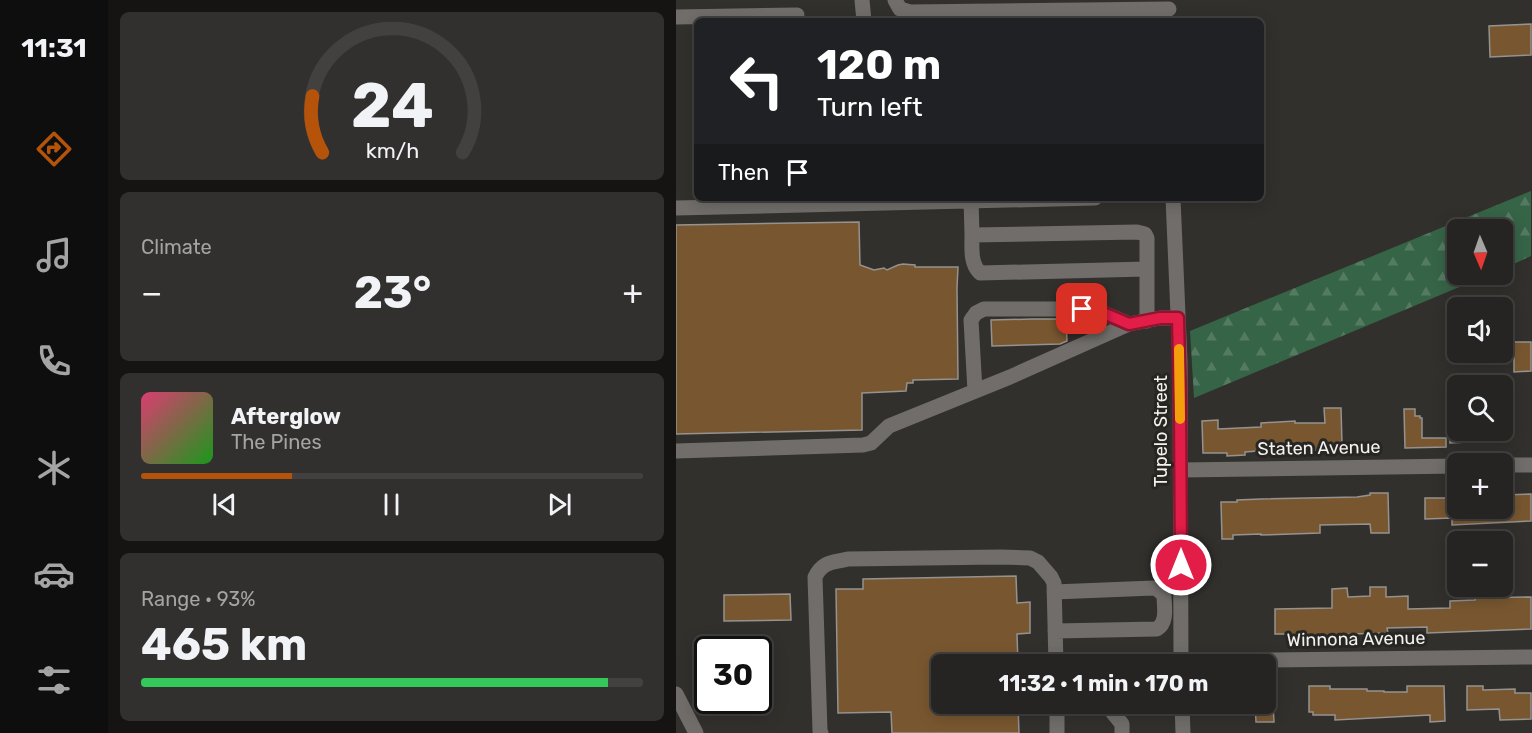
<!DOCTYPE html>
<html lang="en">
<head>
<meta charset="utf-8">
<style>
  :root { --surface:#262422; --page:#32302f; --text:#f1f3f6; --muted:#a4a4a5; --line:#424140; --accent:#b45309 }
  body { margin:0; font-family:Rubik,sans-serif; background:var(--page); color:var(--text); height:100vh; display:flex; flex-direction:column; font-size:22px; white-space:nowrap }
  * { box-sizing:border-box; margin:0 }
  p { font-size:20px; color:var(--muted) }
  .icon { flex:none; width:33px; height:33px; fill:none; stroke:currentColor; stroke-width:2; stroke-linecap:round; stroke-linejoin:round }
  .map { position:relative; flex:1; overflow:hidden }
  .panel { display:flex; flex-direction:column; gap:12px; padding:12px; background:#151413; width:568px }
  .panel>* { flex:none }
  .banner { position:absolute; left:18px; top:18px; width:570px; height:183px; border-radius:9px; box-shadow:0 3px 15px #0003,0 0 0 2px var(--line); background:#202124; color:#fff; overflow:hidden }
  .needle { width:39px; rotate:178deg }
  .buttons { position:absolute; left:771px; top:219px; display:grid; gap:12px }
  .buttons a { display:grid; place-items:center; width:66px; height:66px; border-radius:9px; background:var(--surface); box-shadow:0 3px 15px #0003,0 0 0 2px var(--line); font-size:30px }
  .speed { position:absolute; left:18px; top:636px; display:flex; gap:12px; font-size:30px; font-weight:700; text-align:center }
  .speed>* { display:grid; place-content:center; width:78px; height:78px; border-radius:50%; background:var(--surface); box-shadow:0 3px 15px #0003,0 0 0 2px var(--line); line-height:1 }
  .speed .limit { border:3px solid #111; border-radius:9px; background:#fff; color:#111 }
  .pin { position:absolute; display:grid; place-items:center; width:51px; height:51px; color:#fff; margin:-26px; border-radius:12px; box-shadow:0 3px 9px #0006 }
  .me { position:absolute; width:66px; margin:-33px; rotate:0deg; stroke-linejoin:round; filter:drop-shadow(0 0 4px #0008) }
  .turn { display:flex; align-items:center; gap:21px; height:126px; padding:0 24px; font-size:27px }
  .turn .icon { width:78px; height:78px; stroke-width:2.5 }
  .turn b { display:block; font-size:42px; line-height:51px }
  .then { display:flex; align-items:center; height:57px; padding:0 24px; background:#0003; gap:12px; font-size:22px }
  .big { font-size:45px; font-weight:700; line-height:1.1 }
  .panel .tile { flex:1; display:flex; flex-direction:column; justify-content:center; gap:9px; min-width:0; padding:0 21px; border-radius:9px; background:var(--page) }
  .panel .dial { align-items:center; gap:0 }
  .dial svg { height:156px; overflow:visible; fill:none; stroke:var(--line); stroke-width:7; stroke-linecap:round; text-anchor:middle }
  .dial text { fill:var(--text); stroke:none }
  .song { display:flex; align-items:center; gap:18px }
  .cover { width:72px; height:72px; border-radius:9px; background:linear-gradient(135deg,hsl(340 70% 55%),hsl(120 70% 35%)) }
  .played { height:6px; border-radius:3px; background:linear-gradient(90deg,var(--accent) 30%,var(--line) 30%) }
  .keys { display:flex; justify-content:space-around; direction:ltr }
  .heat { display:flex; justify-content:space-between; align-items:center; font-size:33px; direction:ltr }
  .charge { height:9px; border-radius:4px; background:linear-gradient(90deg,#34c759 93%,var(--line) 0) }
  .trip { position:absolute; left:255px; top:654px; width:345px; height:60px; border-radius:9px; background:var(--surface); box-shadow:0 3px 15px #0003,0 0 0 2px var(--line); font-weight:700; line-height:60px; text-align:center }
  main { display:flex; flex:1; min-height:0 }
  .tab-bar { display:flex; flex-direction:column; width:108px; justify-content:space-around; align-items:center; background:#0f0e0e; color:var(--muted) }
  .tab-bar .icon { width:42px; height:42px }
  .tab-bar .on { color:var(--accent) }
  .tab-bar b { font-size:27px; color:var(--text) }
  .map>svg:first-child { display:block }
  .forest { fill:url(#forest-firs) }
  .building { fill:#785730; stroke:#95928f; stroke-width:1.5 }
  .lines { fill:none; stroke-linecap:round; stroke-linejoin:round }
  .minor { stroke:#706d6a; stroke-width:15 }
  .route-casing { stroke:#92132f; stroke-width:15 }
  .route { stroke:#e11d48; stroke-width:10 }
  .slow { stroke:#f59e0b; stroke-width:10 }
  .labels { text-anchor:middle; stroke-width:6; stroke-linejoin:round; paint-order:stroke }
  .street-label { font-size:18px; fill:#f4f2f1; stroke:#282623 }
</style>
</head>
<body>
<main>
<nav class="tab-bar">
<b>11:31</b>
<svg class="icon on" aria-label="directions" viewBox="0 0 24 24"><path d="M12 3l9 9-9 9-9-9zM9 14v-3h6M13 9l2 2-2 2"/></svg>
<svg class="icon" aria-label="music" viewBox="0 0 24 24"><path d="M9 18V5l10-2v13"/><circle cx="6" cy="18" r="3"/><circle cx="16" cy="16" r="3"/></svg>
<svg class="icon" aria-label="phone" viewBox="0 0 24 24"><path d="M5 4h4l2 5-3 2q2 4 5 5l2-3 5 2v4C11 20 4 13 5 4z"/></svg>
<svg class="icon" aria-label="climate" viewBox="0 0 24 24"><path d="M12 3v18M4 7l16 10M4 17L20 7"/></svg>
<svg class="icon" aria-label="car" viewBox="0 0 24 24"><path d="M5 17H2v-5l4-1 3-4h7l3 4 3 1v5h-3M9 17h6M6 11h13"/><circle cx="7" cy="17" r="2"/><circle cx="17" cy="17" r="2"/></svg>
<svg class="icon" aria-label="filters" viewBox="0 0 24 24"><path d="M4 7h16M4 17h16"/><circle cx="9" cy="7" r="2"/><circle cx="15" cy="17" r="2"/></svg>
</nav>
<section class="panel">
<div class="tile dial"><svg viewBox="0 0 100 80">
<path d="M14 69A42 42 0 1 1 86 69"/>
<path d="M14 69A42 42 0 0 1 9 40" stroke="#b45309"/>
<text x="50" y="56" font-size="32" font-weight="700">24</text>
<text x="50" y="72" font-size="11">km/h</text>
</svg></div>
<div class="tile"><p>Climate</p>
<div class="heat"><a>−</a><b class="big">23°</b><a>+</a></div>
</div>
<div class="tile">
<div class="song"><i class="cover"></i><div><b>Afterglow</b><p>The Pines</p></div></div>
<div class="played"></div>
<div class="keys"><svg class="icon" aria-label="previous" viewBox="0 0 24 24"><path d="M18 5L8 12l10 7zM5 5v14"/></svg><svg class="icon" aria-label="pause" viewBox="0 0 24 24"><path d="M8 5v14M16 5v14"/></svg><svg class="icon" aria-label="next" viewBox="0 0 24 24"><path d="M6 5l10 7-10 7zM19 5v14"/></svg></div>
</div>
<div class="tile"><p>Range · 93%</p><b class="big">465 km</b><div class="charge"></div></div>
</section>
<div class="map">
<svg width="856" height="733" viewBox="0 0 856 733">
  <defs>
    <pattern id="forest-firs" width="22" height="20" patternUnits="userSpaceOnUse" patternTransform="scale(1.5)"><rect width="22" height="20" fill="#366447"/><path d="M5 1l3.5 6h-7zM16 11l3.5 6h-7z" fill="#547b62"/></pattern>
  </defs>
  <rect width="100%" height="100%" fill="#32302d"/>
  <path class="forest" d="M855 191V256L827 269 826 230H782V274L812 275 518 398 514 331Z"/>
  <path class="building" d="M855 24V55L814 57 813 26Z
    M183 222 184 265 198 270 208 268 211 270 222 265 227 264 239 265V267H282L281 288 282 379 237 380V383H231L230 391 186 393V430L0 434V225Z
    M356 319H390L391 341 384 344 316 346 315 320Z
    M838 342H855V371L838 372Z
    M648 408H665L666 444 643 445 644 450H595L569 452V455L551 456V453H527L526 421 542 420V429L585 427V423L619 421V423H649Z
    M728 409H739V416H744V418H746V438H770V447L729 448Z
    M773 430H791V442L774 443Z
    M694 493H712L713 533H695L694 524 644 525V533L585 535V534L557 535V539H546L545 502H561V500L585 499 681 497 694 495Z
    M855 494V521L776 525V518L749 519V498H782V508H826V495Z
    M340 576 341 603 354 602V633L341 634 342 664H266V704H342L343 733H216L215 712 162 713 160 589H187V579Z
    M694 587H710V597L732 596V609L774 608V601L799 600V598L855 597V629L751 633V627L711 628 712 633 673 634V635L654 636V637L631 638V634H599V609L656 608V589L671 588 672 597 694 596Z
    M114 594 115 620 48 621V595Z
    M633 686H654V689H691V691H708V692H731V686H768L769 721 754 722V715L659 720V715H637V712H633Z
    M791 686H807V690L839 689V693H855V719L824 720 823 709 791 710Z
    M579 704H597L598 722H580Z"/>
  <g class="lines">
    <path class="minor" d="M186 0 188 21
      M219 0 224 9 234 12 493 9
      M0 17 121 15
      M295 198 296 235 461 232 469 234 471 238V321
      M497 198 504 361 505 664
      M0 208 419 198
      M296 235C296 248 294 263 304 273L471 269
      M299 391 295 320 300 313 308 309H406L425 312 453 324
      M0 451 187 445 195 443 213 426 334 377 453 324 484 318H502
      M826 465H856
      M505 470 782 466
      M378 592 478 588 481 589 488 595C488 607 492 622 481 629L379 631
      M505 661 856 657
      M0 694 20 733
      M381 704V733
      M437 704V713L446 724V733
      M506 704 507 733
      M145 733 144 731 139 577C147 561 156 563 172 559L324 557 354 558 362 562 375 577 378 583 380 664"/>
  </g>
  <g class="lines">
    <g class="route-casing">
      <path id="route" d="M406 309 425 312 453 324 484 318H502L504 404 505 565"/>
    </g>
    <use href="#route" class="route"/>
    <path class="slow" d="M503 349 504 419"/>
  </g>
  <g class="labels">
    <g class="street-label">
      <text transform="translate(485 431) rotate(-90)" y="6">Tupelo Street</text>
      <text transform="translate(643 448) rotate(-1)" y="6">Staten Avenue</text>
      <text transform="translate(680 639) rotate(-1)" y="6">Winnona Avenue</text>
    </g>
  </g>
</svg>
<div class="buttons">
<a><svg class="needle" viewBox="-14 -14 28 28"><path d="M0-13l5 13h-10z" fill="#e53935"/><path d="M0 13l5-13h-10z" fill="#a4a4a5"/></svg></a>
<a><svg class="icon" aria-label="sound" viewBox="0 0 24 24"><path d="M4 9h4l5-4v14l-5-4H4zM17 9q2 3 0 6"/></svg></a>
<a><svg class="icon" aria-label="search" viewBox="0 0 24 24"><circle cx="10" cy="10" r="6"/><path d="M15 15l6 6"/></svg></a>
<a>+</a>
<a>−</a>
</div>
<div class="speed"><div class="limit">30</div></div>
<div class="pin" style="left:406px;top:309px;background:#d93025"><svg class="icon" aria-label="arrive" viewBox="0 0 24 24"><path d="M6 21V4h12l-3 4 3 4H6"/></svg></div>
<svg class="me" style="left:505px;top:565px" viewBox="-20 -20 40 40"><circle r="17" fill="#e11d48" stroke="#fff" stroke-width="3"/><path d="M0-11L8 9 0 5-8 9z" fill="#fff"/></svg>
<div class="trip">11:32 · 1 min · 170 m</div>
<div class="banner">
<div class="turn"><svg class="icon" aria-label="left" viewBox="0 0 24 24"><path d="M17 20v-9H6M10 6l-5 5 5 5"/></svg><div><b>120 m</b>Turn left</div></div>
<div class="then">Then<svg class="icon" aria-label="arrive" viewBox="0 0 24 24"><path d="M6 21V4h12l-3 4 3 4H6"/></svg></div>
</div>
</div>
</main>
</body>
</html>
